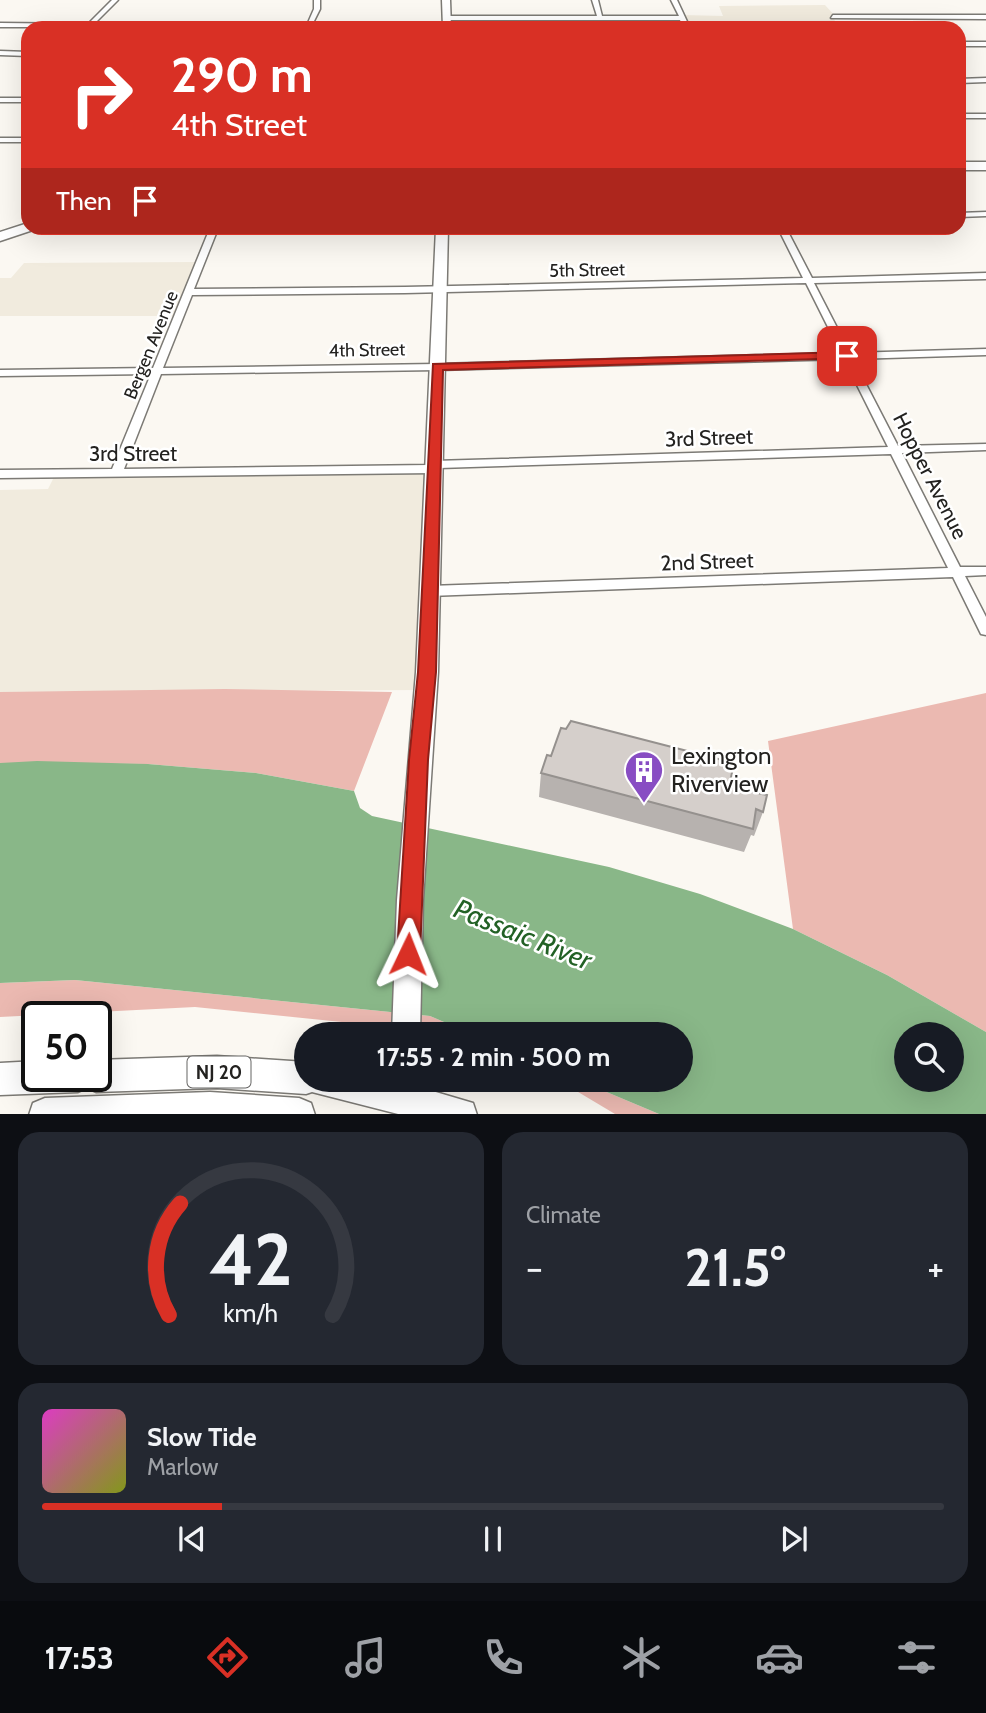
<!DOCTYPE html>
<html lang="en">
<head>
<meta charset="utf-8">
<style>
  :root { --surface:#171b24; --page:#242831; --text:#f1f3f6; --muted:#9ea1a6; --line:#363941; --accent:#d93025 }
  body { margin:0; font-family:Cabin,sans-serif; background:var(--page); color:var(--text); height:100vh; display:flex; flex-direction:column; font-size:26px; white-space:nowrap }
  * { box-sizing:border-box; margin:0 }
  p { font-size:23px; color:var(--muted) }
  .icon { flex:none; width:38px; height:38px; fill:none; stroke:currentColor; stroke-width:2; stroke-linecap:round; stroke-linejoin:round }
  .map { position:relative; height:1114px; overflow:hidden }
  .sheet { display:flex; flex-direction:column; gap:18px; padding:18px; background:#0d0f14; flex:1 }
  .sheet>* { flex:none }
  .top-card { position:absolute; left:21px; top:21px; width:945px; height:214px; border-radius:21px; box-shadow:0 7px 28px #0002; background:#d93025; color:#fff; overflow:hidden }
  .tools { position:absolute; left:894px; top:1022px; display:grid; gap:14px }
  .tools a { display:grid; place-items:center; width:70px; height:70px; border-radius:50%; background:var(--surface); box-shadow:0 7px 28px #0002; font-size:35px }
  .speed { position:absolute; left:21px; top:1001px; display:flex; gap:14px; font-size:35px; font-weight:700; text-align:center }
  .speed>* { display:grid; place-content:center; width:91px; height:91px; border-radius:50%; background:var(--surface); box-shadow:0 7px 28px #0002; line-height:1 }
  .speed .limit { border:4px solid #111; border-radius:10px; background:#fff; color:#111 }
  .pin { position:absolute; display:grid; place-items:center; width:60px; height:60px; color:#fff; margin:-30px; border-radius:14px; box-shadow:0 4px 10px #0006 }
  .me { position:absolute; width:77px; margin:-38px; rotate:2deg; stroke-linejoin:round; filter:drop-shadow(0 0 5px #0008) }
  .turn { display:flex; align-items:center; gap:24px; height:147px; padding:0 35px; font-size:32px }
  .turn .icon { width:91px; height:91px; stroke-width:2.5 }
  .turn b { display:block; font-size:49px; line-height:60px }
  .then { display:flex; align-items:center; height:66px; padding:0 35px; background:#0003; gap:14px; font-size:26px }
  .big { font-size:52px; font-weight:700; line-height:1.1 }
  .sheet .card { flex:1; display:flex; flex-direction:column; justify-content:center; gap:10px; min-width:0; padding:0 24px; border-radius:21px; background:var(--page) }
  .sheet .dial { align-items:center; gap:0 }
  .dial svg { height:182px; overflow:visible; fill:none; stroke:var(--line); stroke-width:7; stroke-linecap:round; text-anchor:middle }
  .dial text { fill:var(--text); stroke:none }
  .song { display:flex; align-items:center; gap:21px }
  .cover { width:84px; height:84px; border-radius:10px; background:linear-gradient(135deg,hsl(310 70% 55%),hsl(70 70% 35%)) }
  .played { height:7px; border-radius:4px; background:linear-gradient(90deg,var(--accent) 20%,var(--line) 20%) }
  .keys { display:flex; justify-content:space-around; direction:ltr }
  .heat { display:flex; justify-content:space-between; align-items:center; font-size:38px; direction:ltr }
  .sheet .tiles { flex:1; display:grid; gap:18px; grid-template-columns:1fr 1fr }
  .card:last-child { grid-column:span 2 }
  .trip { position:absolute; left:294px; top:1022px; width:399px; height:70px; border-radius:35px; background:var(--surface); box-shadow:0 7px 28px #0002; font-weight:700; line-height:70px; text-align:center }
  .tab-bar { display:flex; height:112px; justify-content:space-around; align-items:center; background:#090b0e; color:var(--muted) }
  .tab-bar .icon { width:49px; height:49px }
  .tab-bar .current { color:var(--accent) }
  .tab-bar b { font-size:32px; color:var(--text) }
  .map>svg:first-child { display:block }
  .built { fill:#f1ebde }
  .green { fill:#ebb9b1 }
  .water { fill:#89b788; fill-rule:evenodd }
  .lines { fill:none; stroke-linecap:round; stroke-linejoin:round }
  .minor-casing { stroke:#7c7a75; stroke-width:3 }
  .secondary-casing { stroke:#7c7a75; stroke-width:3 }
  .primary-casing { stroke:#7c7a75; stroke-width:3 }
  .minor { fill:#fff; fill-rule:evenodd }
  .secondary { fill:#fff; fill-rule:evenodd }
  .primary { fill:#fff; fill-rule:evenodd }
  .wall { fill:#b7b2af }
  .building { fill:#d5cfcb; stroke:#95918e; stroke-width:2 }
  .route { fill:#d93025; stroke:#8d1f18; stroke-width:2 }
  .labels { text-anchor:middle; stroke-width:5; stroke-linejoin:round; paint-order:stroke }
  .far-street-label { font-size:18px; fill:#232220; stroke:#fff }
  .shield { fill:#fff; stroke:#656463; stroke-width:2 }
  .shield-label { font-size:19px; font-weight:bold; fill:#232220 }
  .street-label { font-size:21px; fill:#232220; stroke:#fff }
  .near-poi-label { font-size:24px; fill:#232220; stroke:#fff; text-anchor:start }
  .near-water-label { font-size:28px; font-style:italic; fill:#226125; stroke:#fff }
</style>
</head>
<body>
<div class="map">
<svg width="986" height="1115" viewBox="0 0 986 1115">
  <rect width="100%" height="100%" fill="#fbf8f2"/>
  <path class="built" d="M825 5 836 17 833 18 840 28H687L681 15 723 16 719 6Z
    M201 262 180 316H0V278H11L24 263Z
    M434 469 425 690 0 692V490L48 489 56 473Z"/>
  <path class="green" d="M225 689 392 692 354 791 256 773 148 764 0 763V692Z
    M986 693V1032L887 975 793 929 768 741Z
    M75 980 430 1016 472 1034H433L420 1030 195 1007 0 1017V983Z
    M558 1080H578L659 1114H615Z"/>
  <path class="water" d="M37 761 148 764 256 773 354 791 360 808 372 816 609 867 700 894 793 929 887 975 986 1032V1114H659L578 1080H681V1034H472L430 1016 75 980 0 983V763ZM906 1034H952V1080H906Z"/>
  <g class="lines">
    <g class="minor-casing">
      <path id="minor" d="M112 0H118L94 24 307 25 314 9V0H320V9L312 25H447L450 27H0V23L88 24Z
        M592 0H598L602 16H679L671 0H677L690 28H684L680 20H447L444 18 447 16H597Z
        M833 15H986V19L831 18Z
        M959 42H986V46H959Z
        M0 51 28 52V56L0 55Z
        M986 78V82L959 83V79Z
        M0 98H28V102H0Z
        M959 114H986V118H959Z
        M0 138H28V142H0Z
        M986 212V216L959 217V213Z
        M210 228H383L379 230 217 231 194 289 405 287 803 278 778 228H786L812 278 986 273V279L814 283 850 353 986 349V355L853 359 898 446 986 444V450L902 453 960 567H986V575L965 576 986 617V635L981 634 953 577 429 596 425 594 423 591 425 588 429 586 948 568 891 454 439 468 438 472 434 473 0 478V470L112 469 151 374 0 376V370L153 368ZM806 283 841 353 437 364 163 368 192 295 405 293ZM844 359 888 447 434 461 430 462 429 465 124 469 161 374 437 370Z"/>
    </g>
    <g class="secondary-casing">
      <path id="secondary" d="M442 0H450L451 28H443Z
        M436 228H448L438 672 423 900 420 1034H392L397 900 416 672Z"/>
    </g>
    <g class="primary-casing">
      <path id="primary" d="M959 162H986V170H959Z
        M28 223V228H35L33 230 0 241V232Z
        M217 1056 306 1062V1080H395L473 1103 477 1115H402L312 1092 306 1094 217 1088 96 1092 87 1088 78 1092 0 1095V1063L37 1061V1076H96V1060Z
        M210 1092 299 1098 311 1103 315 1115H29L33 1103 45 1098Z"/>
    </g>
    <use href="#minor" class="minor"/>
    <use href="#secondary" class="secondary"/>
    <use href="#primary" class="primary"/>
  </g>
  <path class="wall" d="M541 773 729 787 763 812 754 836 751 835 744 852 539 797Z"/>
  <path class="building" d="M571 721 734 763 729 787 767 795 763 812 756 809 753 829 541 773 547 755 551 756 561 728 566 729Z"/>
  <path class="route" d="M847 352 853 356 852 358 443 370 436 672 428 760 420 954 416 962 408 965 400 962 397 954 409 760 418 672 433 364Z"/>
  <defs>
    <g id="building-pin" transform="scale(2.0125)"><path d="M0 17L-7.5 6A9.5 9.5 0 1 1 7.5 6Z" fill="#884dc3" stroke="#fff"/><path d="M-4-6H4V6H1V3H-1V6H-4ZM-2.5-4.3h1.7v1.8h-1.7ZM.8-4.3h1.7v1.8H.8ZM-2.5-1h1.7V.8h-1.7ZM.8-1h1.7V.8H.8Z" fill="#fff"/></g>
  </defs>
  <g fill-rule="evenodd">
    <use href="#building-pin" x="644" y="770"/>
  </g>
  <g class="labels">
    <g class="far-street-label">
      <text transform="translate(587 270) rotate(-1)" y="6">5th Street</text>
      <text transform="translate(151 345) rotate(-68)" y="6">Bergen Avenue</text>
      <text transform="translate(367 350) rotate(-1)" y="6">4th Street</text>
    </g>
    <rect class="shield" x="187.5" y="1056.5" width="63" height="31" rx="5"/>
    <g class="shield-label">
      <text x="219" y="1079">NJ 20</text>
    </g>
    <g class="street-label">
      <text transform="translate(709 438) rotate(-2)" y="7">3rd Street</text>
      <text x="133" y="461">3rd Street</text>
      <text transform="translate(930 476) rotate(63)" y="7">Hopper Avenue</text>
      <text transform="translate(707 562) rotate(-2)" y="7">2nd Street</text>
    </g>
    <g class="near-poi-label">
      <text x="671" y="764">Lexington<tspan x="671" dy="28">Riverview</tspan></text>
    </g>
    <g class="near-water-label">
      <text transform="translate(523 934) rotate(22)" y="10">Passaic River</text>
    </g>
  </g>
</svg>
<div class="tools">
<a><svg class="icon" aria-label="search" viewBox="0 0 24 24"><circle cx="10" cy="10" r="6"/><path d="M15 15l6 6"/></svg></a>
</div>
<div class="speed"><div class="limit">50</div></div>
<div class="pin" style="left:847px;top:356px;background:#d93025"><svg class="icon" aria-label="arrive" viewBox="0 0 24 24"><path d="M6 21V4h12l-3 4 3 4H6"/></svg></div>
<svg class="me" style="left:408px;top:954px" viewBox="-20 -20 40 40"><path d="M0-17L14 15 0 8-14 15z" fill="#d93025" stroke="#fff" stroke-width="4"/></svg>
<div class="trip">17:55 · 2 min · 500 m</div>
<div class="top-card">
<div class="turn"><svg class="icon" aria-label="right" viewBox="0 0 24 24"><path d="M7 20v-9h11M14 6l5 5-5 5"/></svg><div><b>290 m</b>4th Street</div></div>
<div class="then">Then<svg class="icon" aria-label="arrive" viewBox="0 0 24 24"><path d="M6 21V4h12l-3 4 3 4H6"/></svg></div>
</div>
</div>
<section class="sheet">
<div class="tiles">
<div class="card dial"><svg viewBox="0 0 100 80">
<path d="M14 69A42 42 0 1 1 86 69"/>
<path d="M14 69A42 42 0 0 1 19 20" stroke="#d93025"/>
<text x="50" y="56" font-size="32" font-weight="700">42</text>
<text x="50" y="72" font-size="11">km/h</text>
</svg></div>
<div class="card"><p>Climate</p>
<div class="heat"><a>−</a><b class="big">21.5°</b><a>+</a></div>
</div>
<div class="card">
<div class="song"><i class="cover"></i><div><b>Slow Tide</b><p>Marlow</p></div></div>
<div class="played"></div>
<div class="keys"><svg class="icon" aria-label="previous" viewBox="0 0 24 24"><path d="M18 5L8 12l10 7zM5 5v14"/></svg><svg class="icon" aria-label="pause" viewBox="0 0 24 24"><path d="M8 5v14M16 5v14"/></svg><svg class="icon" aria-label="next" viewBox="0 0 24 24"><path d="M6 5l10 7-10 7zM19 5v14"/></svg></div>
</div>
</div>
</section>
<nav class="tab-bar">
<b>17:53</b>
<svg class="icon current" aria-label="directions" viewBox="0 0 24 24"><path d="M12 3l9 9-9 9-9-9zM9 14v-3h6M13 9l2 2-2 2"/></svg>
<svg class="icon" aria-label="music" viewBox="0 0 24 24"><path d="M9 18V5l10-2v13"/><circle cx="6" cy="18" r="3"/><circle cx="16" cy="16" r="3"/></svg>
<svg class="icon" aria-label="phone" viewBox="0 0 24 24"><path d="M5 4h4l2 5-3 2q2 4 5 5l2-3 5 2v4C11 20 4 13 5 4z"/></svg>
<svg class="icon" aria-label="climate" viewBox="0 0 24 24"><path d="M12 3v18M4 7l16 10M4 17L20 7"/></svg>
<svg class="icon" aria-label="car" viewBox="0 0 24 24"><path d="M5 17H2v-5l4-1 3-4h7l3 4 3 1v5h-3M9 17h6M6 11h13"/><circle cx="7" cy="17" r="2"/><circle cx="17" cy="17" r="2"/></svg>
<svg class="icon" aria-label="filters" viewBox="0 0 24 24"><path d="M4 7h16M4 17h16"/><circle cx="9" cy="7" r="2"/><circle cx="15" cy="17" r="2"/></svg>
</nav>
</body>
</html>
